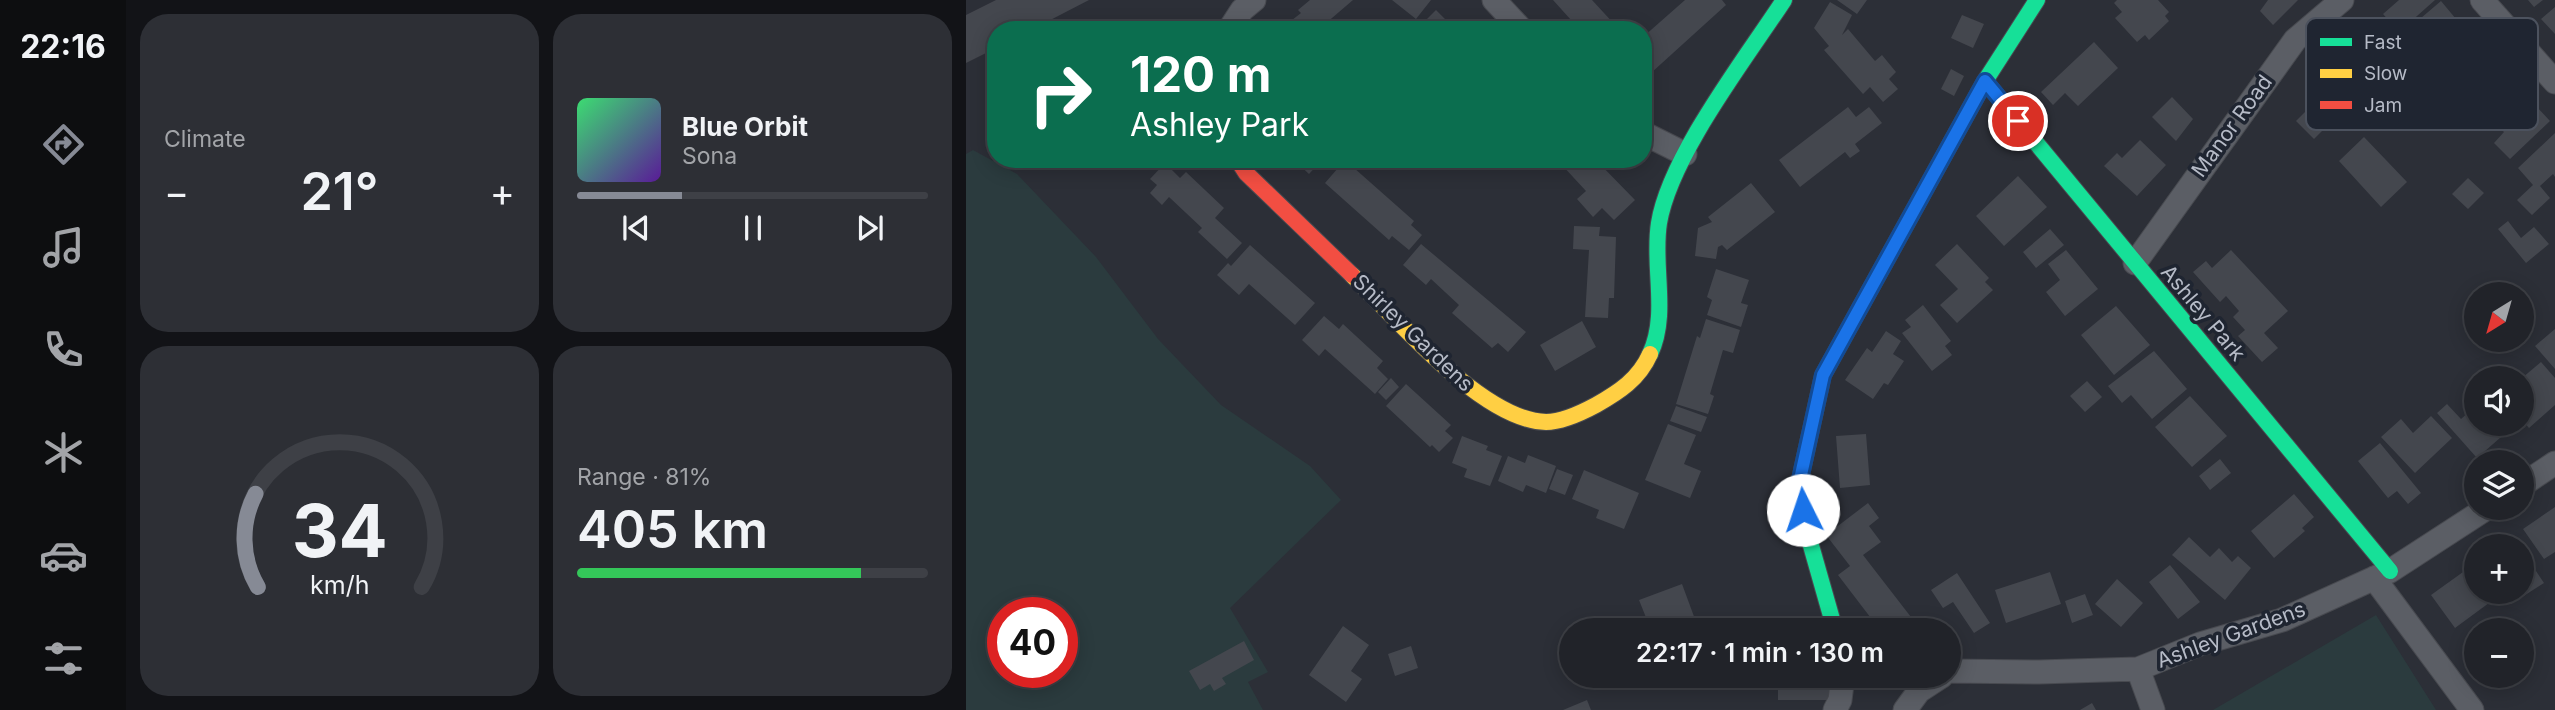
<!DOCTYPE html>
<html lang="en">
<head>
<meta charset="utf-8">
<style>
  :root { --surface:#212329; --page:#2d2f35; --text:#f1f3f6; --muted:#a2a4a8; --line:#3e4046; --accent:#868a95 }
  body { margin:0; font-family:Inter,sans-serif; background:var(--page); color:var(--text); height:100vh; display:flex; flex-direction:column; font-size:26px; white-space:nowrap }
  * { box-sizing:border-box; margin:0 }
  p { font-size:23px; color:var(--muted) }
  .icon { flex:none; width:38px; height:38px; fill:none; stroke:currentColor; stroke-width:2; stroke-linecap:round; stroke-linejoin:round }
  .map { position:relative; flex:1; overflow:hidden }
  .side { display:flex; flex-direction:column; gap:14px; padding:14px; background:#121317; width:840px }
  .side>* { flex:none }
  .banner { position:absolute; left:21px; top:21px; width:665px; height:147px; border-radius:28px; box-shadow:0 4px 18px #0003,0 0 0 2px var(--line); background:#0b6e4f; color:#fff; overflow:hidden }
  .needle { width:46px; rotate:217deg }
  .buttons { position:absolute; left:1498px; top:282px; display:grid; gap:14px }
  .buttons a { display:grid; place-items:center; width:70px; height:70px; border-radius:50%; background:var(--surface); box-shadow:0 4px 18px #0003,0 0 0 2px var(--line); font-size:35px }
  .speed { position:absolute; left:21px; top:597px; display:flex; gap:14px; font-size:35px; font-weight:700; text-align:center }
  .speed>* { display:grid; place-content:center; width:91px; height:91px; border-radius:50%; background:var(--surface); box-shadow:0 4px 18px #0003,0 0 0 2px var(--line); line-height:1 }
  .speed .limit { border:10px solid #d22; background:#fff; color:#111 }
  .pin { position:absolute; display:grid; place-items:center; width:60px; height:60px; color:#fff; margin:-30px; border:4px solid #fff; border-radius:50%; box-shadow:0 2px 7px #0007 }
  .me { position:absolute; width:77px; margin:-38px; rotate:356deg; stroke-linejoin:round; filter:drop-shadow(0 0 5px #0008) }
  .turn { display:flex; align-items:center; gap:24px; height:147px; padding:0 28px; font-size:32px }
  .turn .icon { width:91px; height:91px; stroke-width:2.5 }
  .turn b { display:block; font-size:49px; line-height:60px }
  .big { font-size:52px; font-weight:600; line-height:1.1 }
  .side .tile { flex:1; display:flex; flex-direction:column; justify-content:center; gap:10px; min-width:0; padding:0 24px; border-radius:28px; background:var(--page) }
  .side .dial { align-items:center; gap:0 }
  .dial svg { height:182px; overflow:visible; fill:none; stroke:var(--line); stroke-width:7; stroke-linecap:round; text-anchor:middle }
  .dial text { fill:var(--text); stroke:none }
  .song { display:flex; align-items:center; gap:21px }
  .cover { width:84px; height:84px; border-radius:10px; background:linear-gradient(135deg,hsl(140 70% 55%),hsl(270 70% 35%)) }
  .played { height:7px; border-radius:4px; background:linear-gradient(90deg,var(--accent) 30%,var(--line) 30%) }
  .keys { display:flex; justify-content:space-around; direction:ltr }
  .heat { display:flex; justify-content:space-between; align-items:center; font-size:38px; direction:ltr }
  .charge { height:10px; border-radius:5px; background:linear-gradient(90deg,#34c759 81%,var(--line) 0) }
  .side .tiles { flex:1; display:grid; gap:14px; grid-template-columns:repeat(2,1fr) }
  .trip { position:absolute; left:593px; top:618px; width:402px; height:70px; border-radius:35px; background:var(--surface); box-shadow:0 4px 18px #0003,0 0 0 2px var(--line); font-weight:600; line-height:70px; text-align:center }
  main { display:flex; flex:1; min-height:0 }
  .tab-bar { display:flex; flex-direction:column; width:126px; justify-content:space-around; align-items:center; background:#0d0e10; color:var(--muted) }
  .tab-bar .icon { width:49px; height:49px }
  .tab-bar .current { color:var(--accent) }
  .tab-bar b { font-size:32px; color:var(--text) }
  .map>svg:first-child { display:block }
  .green { fill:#2b3b3e; fill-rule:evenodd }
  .building { fill:#44474e }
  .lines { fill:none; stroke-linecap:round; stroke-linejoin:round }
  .street-casing { stroke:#484a50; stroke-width:25 }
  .fast-casing { stroke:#484a50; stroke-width:18 }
  .slow-casing { stroke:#484a50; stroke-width:18 }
  .jam-casing { stroke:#484a50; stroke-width:18 }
  .street { stroke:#5b5e65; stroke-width:23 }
  .fast { stroke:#16e098; stroke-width:16 }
  .slow { stroke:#ffcf43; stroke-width:16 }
  .jam { stroke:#f24e42; stroke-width:16 }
  .route-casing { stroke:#114b97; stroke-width:18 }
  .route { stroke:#1a73e8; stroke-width:12 }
  .labels { text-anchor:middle; stroke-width:7; stroke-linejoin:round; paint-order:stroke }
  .street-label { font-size:21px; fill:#b6bbc7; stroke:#1f2531 }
  .key { fill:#1f2531; stroke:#4c525e; stroke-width:2 }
  .key-label { font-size:19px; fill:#b6bbc7 }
</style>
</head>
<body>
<main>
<nav class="tab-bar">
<b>22:16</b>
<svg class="icon current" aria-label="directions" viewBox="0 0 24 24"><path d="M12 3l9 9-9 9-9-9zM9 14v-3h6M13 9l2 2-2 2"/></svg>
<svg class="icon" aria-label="music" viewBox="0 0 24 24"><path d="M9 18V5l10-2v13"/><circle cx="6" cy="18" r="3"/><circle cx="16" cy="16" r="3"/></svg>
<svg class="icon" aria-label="phone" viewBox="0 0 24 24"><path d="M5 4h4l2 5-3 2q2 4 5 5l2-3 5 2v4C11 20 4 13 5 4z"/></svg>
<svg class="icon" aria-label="climate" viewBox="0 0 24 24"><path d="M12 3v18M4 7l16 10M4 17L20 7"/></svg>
<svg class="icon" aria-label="car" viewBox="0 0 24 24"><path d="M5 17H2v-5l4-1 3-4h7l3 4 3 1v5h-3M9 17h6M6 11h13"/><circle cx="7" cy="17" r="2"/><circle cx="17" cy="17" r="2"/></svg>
<svg class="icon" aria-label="filters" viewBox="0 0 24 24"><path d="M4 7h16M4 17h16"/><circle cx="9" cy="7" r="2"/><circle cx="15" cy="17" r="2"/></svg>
</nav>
<section class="side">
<div class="tiles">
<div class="tile"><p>Climate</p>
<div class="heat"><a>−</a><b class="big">21°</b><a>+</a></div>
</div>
<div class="tile">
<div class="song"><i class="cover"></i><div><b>Blue Orbit</b><p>Sona</p></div></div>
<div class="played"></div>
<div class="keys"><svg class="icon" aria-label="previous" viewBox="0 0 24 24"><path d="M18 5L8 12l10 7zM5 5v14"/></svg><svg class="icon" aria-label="pause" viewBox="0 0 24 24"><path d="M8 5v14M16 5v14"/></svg><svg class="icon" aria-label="next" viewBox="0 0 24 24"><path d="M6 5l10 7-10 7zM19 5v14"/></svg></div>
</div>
<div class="tile dial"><svg viewBox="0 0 100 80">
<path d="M14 69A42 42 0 1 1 86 69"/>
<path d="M14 69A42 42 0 0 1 13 28" stroke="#868a95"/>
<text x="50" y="56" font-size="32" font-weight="700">34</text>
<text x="50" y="72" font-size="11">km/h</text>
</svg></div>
<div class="tile"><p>Range · 81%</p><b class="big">405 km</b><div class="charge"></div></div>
</div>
</section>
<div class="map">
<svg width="1589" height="710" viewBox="0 0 1589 710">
  <rect width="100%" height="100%" fill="#2c2f37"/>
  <path class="green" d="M7 150 51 174 130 257 192 339 255 405 344 466 375 500 264 608 302 672 282 682 297 710H0V154ZM37 612H96V672H37Z
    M1410 615 1470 710H1247Z"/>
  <path class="building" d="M30 0H123L65 30H30V48L0 63V15Z
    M344 0H387L352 30H326L321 24 335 13 332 10Z
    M426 0H465L450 19Z
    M587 0H626L650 26 647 30H614Z
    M719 0H756L760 5 685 73 677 64V37Z
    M871 0H901L891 14Z
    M1151 0H1192L1203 12 1199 16 1203 21 1183 40 1179 35 1171 42 1149 18 1156 12 1148 3Z
    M1302 0H1332L1307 25 1294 11Z
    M1433 0H1469L1433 32 1417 14Z
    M1562 0H1577L1568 7Z
    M1475 1 1490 19 1450 53 1435 35Z
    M864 2 886 15 876 35 882 29 909 61 916 55 930 72 923 79 932 89 917 102 904 87 897 94 858 50 863 46 848 28Z
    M1589 7V34L1575 19Z
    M470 10 484 24 489 19 499 30H450Z
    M996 15 1018 24 1007 48 985 38Z
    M1128 42 1152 68 1112 106 1099 93 1087 105 1075 92Z
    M985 69 998 76 988 96 975 89Z
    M1558 93 1584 121 1544 159 1528 143 1538 132 1528 122Z
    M1206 97 1227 119 1210 141 1186 117Z
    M1347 104 1364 123 1348 139 1330 121Z
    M882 107 890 117 903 107 916 123 889 144 894 151 884 158 879 152 834 187 813 160Z
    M1589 133V177L1587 174 1574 186 1584 198 1566 215 1551 200 1567 185 1552 168Z
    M1398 137 1441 182 1415 207 1373 161Z
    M1174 140 1200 165 1171 196 1138 166 1151 153 1156 158Z
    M168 159H191L190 165 168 163Z
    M327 159H357L343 174Z
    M579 159H629L669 200 648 220 636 208 627 217 611 199 620 191 595 164 589 170Z
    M379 160 448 221 445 225 456 235 443 250 426 236 423 240 359 183Z
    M199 163 214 178 220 172 258 208 249 218 276 243 261 259 232 232 236 228 203 197 196 205 184 193 191 185 184 179Z
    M1052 176 1081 207 1038 246 1010 216Z
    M1502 178 1518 193 1502 209 1486 194Z
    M785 183 809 212 761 250 756 245 752 247 750 259 729 256 732 228 746 222 742 217Z
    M1542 221 1555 238 1568 227 1583 244 1560 263 1532 229Z
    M608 226 634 227 633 236 650 237 648 298H643L642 318 619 317 623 250 607 249Z
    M1084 229 1098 245 1070 268 1057 252Z
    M455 244 560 332 542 352 532 343 526 348 486 313 493 305 465 279 460 285 437 265Z
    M991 244 1023 278 1019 282 1027 290 991 323 974 305 992 289 969 265Z
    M284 245 349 303 329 325 283 284 273 295 251 275 262 263 265 266Z
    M1100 250 1132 289 1099 316 1080 292 1094 280 1082 264Z
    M1265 250 1322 311 1298 333 1312 348 1296 362 1272 336 1279 330 1267 317 1273 311 1260 296 1254 302 1227 272 1240 261 1246 268Z
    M750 269 783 280 775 303 782 305 775 327 741 315 746 300 741 297Z
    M957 305 985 341 979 346 986 355 966 371 936 333 945 327 939 320Z
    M1150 306 1184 345 1148 375 1115 335Z
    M358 316 373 329 377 324 417 361 411 368 422 379 409 394 359 349 353 356 336 340Z
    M740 319 774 330 767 353 757 350 744 394 748 396 742 414 710 404 731 336 734 338Z
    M616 321 630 347 589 371 574 345Z
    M1589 329V369L1569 346Z
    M920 331 935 341 927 354 938 361 922 385 918 383 907 399 879 380 901 348 906 352Z
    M1188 351 1221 389 1186 419 1165 395 1156 403 1142 386Z
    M1575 362 1589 378V405L1563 428 1556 420V378Z
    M425 378 433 387 420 400 412 392Z
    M1121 381 1136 397 1119 412 1104 396Z
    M440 384 485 425 479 431 487 438 473 452 466 445 464 447 420 406Z
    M1224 396 1261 436 1226 467 1189 427Z
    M1481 404 1495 419 1510 406V424H1550L1511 458 1471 413Z
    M710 406 741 417 735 432 704 421Z
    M1465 416 1486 438 1449 473 1415 437 1435 419 1447 433Z
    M702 424 730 435 718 464 735 471 724 498 679 480Z
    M900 434 904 485 874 488 870 436Z
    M496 436 522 446 520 450 536 456 524 486 498 477 501 469 486 463Z
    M1414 443 1455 493 1442 504 1431 491 1422 498 1392 461Z
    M562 455 590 466 580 493 560 485 557 492 532 481 542 456 559 463Z
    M1254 459 1265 473 1244 490 1233 476Z
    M591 469 607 475 599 495 583 489Z
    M618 470 673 493 658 529 630 518 633 510 606 499Z
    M1328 494 1348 517 1336 528 1339 531 1308 558 1285 531Z
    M902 503 913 518 903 526 915 542 897 555 955 630H914L872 575 884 566 860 535Z
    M1589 507V552L1578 559 1557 529Z
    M1223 537 1244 557 1253 548 1266 562 1272 556 1285 568 1259 600 1206 555Z
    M1548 538 1553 546H1537Z
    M1556 550 1578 583 1545 604 1537 592H1556Z
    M1204 565 1234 602 1212 619 1183 582Z
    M1504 567 1510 576V592H1522L1527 600 1489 628 1465 595Z
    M1084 572 1095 604 1040 623 1029 590Z
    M991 573 1024 623 1008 633 987 602 977 608 965 590Z
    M1151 579 1177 603 1155 627 1129 604Z
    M716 584 733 630H685L673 600Z
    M1119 594 1127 615 1106 623 1099 601Z
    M377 626 403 645 385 671 396 679 380 702 343 675Z
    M278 641 288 660 256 678 260 684 248 691 244 684 234 690 223 671Z
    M445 646 452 668 429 676 422 654Z
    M812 676H863V700H812Z
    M621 700 625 710H597Z
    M1126 703 1130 710H1114Z"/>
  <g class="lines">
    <g class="street-casing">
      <path id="street" d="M528 0 556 30
        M1516 0 1589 82
        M263 30 276 10 288 0
        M677 133 719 154
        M1169 263 1329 40 1376 0
        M1556 485 1589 463
        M1408 578 1506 710
        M1172 669 1187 710
        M984 671 1073 672 1172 669 1234 644 1316 620 1424 571 1521 508
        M918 676H955
        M869 710 874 700 877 676
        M939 710 953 691 976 676"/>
    </g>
    <g class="fast-casing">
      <path id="fast" d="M1019 81 1424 571
        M684 354C703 314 686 266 693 223 704 156 780 58 818 0
        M869 630 842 535 833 484 857 375 1019 81 1071 0"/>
    </g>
    <g class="slow-casing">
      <path id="slow" d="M386 275C429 317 517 421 580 422 595 422 617 412 630 405 653 392 673 379 684 354"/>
    </g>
    <g class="jam-casing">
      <path id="jam" d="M271 159 280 173 386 275"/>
    </g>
    <use href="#street" class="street"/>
    <use href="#fast" class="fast"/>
    <use href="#slow" class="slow"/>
    <use href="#jam" class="jam"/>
  </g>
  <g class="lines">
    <g class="route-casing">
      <path id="route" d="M837 510 833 484 857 375 1019 81 1052 121"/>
    </g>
    <use href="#route" class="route"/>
  </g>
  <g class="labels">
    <g class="street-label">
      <text transform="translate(1266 126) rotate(-54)" y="7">Manor Road</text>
      <text transform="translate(1237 313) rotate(50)" y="7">Ashley Park</text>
      <text transform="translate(447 333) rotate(44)" y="7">Shirley Gardens</text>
      <text transform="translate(1265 635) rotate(-20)" y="7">Ashley Gardens</text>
    </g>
  </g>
  <rect x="1340" y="18" width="232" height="112" rx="10" class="key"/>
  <rect x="1354" y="38" width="32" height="8" fill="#16e098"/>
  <rect x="1354" y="69" width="32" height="9" fill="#ffcf43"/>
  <rect x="1354" y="101" width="32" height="8" fill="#f24e42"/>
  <g class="key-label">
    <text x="1398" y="49">Fast</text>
    <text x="1398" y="80">Slow</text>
    <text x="1398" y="112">Jam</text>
  </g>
</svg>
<div class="buttons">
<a><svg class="needle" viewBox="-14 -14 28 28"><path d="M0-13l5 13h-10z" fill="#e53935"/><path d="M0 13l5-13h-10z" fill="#a2a4a8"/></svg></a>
<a><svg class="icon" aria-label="sound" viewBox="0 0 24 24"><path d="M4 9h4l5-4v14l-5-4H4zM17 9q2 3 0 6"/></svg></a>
<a><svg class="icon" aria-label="layers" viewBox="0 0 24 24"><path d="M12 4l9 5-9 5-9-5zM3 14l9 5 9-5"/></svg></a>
<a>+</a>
<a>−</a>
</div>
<div class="speed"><div class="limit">40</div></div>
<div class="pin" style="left:1052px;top:121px;background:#d93025"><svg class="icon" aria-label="arrive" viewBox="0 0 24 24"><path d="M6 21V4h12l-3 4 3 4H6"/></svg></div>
<svg class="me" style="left:837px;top:510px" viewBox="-20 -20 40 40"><circle r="19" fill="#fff"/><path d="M0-13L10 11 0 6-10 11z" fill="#1a73e8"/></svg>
<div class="trip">22:17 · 1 min · 130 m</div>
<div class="banner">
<div class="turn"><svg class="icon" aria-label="right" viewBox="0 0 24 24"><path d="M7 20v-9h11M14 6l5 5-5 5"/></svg><div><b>120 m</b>Ashley Park</div></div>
</div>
</div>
</main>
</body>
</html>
